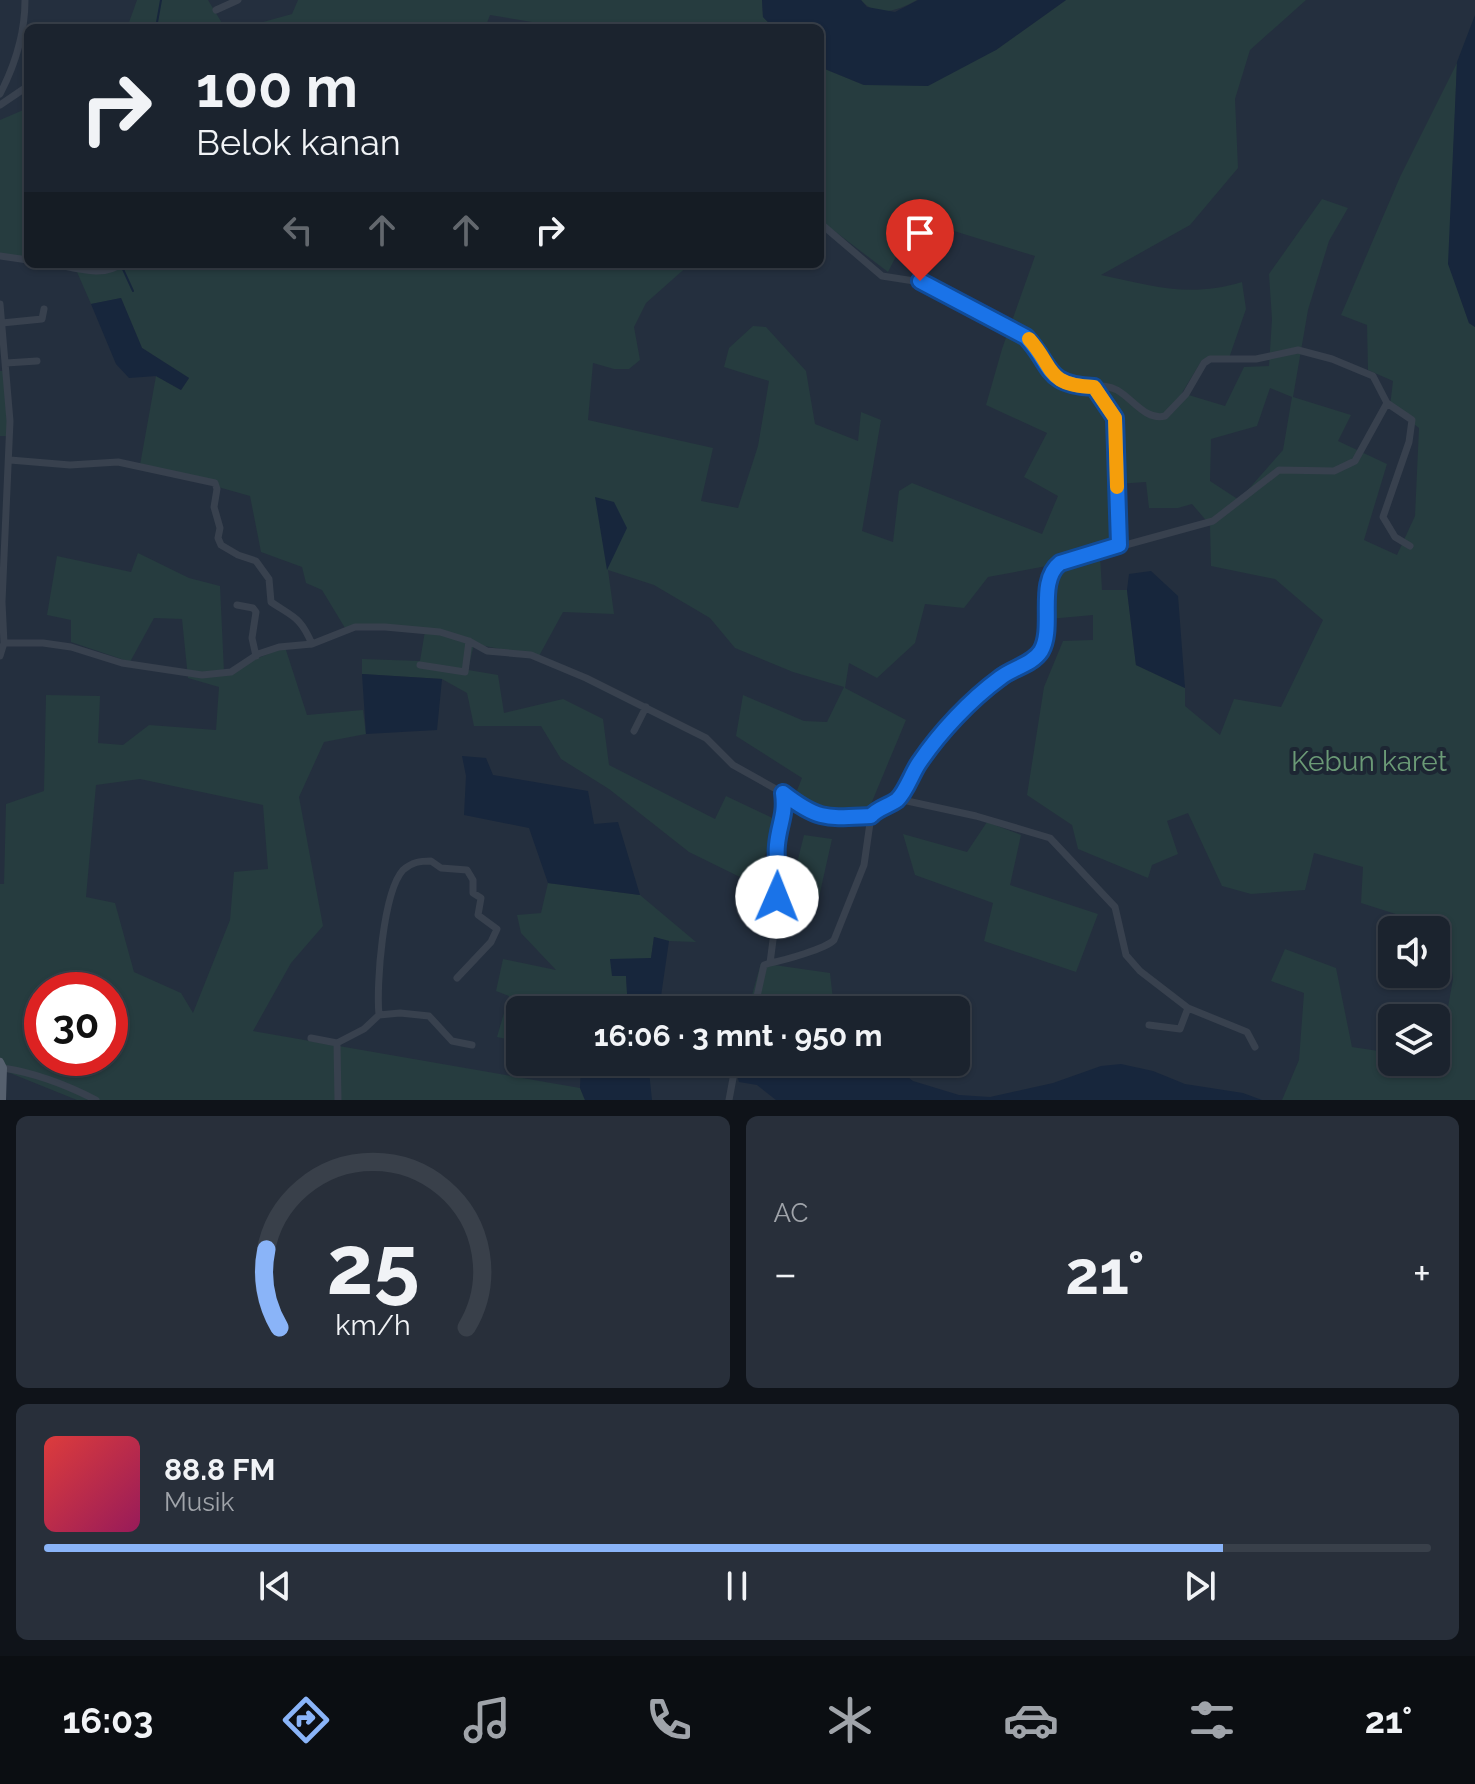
<!DOCTYPE html>
<html lang="id">
<head>
<meta charset="utf-8">
<style>
  :root { --surface:#1b232e; --page:#282f3a; --text:#f1f3f6; --muted:#a0a4aa; --line:#39404a; --accent:#8ab4f8 }
  body { margin:0; font-family:Raleway,sans-serif; background:var(--page); color:var(--text); height:100vh; display:flex; flex-direction:column; font-size:30px; white-space:nowrap }
  * { box-sizing:border-box; margin:0 }
  p { font-size:26px; color:var(--muted) }
  .icon { flex:none; width:44px; height:44px; fill:none; stroke:currentColor; stroke-width:2; stroke-linecap:round; stroke-linejoin:round }
  .map { position:relative; height:1100px; overflow:hidden }
  .side { display:flex; flex-direction:column; gap:16px; padding:16px; background:#0f1319; flex:1 }
  .side>* { flex:none }
  .hud { position:absolute; left:24px; top:24px; width:800px; height:244px; border-radius:12px; box-shadow:0 2px 6px #0004,0 0 0 2px var(--line); background:#1b232e; color:var(--text); overflow:hidden }
  .tools { position:absolute; left:1378px; top:916px; display:grid; gap:16px }
  .tools a { display:grid; place-items:center; width:72px; height:72px; border-radius:12px; background:var(--surface); box-shadow:0 2px 6px #0004,0 0 0 2px var(--line); font-size:40px }
  .speed { position:absolute; left:24px; top:972px; display:flex; gap:16px; font-size:40px; font-weight:700; text-align:center }
  .speed>* { display:grid; place-content:center; width:104px; height:104px; border-radius:50%; background:var(--surface); box-shadow:0 2px 6px #0004,0 0 0 2px var(--line); line-height:1 }
  .speed .limit { border:12px solid #d22; background:#fff; color:#111 }
  .pin { position:absolute; display:grid; place-items:center; width:68px; height:68px; color:#fff; margin:-82px -34px; border-radius:50% 50% 50% 0; rotate:-45deg; box-shadow:0 0 8px #0007 }
  .pin .icon { rotate:45deg }
  .me { position:absolute; width:88px; margin:-44px; rotate:1deg; stroke-linejoin:round; filter:drop-shadow(0 0 6px #0008) }
  .turn { display:flex; align-items:center; gap:28px; height:168px; padding:0 40px; font-size:36px }
  .turn .icon { width:104px; height:104px; stroke-width:2.5 }
  .turn b { display:block; font-size:56px; line-height:68px }
  .lanes { display:flex; align-items:center; height:76px; padding:0 40px; background:#0003; justify-content:center; gap:40px; direction:ltr }
  .lanes .off { opacity:.35 }
  .big { font-size:60px; font-weight:700; line-height:1.1 }
  .side .widget { flex:1; display:flex; flex-direction:column; justify-content:center; gap:12px; min-width:0; padding:0 28px; border-radius:12px; background:var(--page) }
  .side .dial { align-items:center; gap:0 }
  .dial svg { height:208px; overflow:visible; fill:none; stroke:var(--line); stroke-width:7; stroke-linecap:round; text-anchor:middle }
  .dial text { fill:var(--text); stroke:none }
  .song { display:flex; align-items:center; gap:24px }
  .cover { width:96px; height:96px; border-radius:12px; background:linear-gradient(135deg,hsl(0 70% 55%),hsl(330 70% 35%)) }
  .played { height:8px; border-radius:4px; background:linear-gradient(90deg,var(--accent) 85%,var(--line) 85%) }
  .keys { display:flex; justify-content:space-around; direction:ltr }
  .heat { display:flex; justify-content:space-between; align-items:center; font-size:44px; direction:ltr }
  .side .tiles { flex:1; display:grid; gap:16px; grid-template-columns:1fr 1fr }
  .widget:last-child { grid-column:span 2 }
  .trip { position:absolute; left:506px; top:996px; width:464px; height:80px; border-radius:12px; background:var(--surface); box-shadow:0 2px 6px #0004,0 0 0 2px var(--line); font-weight:700; line-height:80px; text-align:center }
  .dock { display:flex; height:128px; justify-content:space-around; align-items:center; background:#0b0e12; color:var(--muted) }
  .dock .icon { width:56px; height:56px }
  .dock .selected { color:var(--accent) }
  .dock b { font-size:36px; color:var(--text) }
  .map>svg:first-child { display:block }
  .green { fill:#263c3f; fill-rule:evenodd }
  .water { fill:#17263c }
  .lines { fill:none; stroke-linecap:round; stroke-linejoin:round }
  .stream { stroke:#17263c; stroke-width:2 }
  .minor { stroke:#38414e; stroke-width:7 }
  .major { stroke:#56606e; stroke-width:8 }
  .route-casing { stroke:#114b97; stroke-width:20 }
  .route { stroke:#1a73e8; stroke-width:14 }
  .slow { stroke:#f59e0b; stroke-width:14 }
  .labels { text-anchor:middle; stroke-width:8; stroke-linejoin:round; paint-order:stroke }
  .park-label { font-size:28px; fill:#6b9a76; stroke:#1d2633 }
</style>
</head>
<body>
<div class="map">
<svg width="1475" height="1100" viewBox="0 0 1475 1100">
  <rect width="100%" height="100%" fill="#242f3e"/>
  <path class="green" d="M137 0H208L225 28H127Z
    M298 0H762L763 17 774 28H537L532 22 490 15 485 28H241L292 14Z
    M861 0H917C899 10 877 19 861 0Z
    M1066 0H1306L1250 50 1235 99 1238 168 1190 225 1101 275C1153 286 1189 298 1242 282L1246 309 1228 361 1202 360 1182 393 1225 406 1244 367 1269 366 1272 319 1269 274 1322 199 1348 208 1329 241 1308 310 1293 397 1351 415 1338 441 1387 464 1364 540 1397 555 1415 516 1419 428 1390 406 1393 381 1368 370 1367 325 1341 315 1400 177 1457 63 1449 264 1469 323 1475 327V1100H1282L1299 1060 1304 993 1271 981 1285 949 1336 968 1352 1047 1392 1053V1062H1436V1059L1439 1058 1453 979 1446 930 1361 903 1363 867 1314 853 1305 890 1251 894 1222 886 1188 813 1167 821 1178 854 1152 865 1148 878 1078 849 1072 825 1027 795 1044 687 1063 641 1093 640V615L1049 619 1052 565 988 577 964 608 925 604 915 643 877 678 849 663 845 688 906 720 864 821 791 805 802 778 736 736 743 695 804 721 827 722 844 687 793 672 735 648 710 618 654 585 608 570 614 614 563 612 539 656 474 644 468 670 498 675 504 713 563 699 603 719 609 765 715 819 726 796 783 823 750 882 689 852 609 789 561 759 541 726H474L467 693 442 679 362 674V659L420 661 425 631 345 628 322 590 306 583 302 567 261 552 250 496 140 465 156 376 181 390 189 378 142 348 121 298 91 304 77 272 45 264H690L646 303 634 327 640 360 629 369H614L593 363 588 420 713 448 701 501 738 508 758 446 769 381 724 367 729 348 753 326 766 327 806 371 815 424 858 441 861 412 881 420 862 531 893 542 899 491 912 483 1042 534 1058 496 1024 477 1047 433 986 405 1002 349 1035 256 915 219 888 272 820 220V67L864 85 996 50ZM1270 388 1292 397 1283 450 1239 500 1210 481 1211 439 1257 426ZM1146 482 1149 508H1178L1192 504 1210 525 1211 566 1275 579 1323 620 1281 707 1234 699 1220 735 1185 706V688L1136 665 1127 590H1102L1100 555 1124 544 1117 484Z
    M28 108V260L0 253V120Z
    M0 371H3L11 436H0Z
    M138 553 189 578 220 586 224 672 285 647 307 715 363 710 366 734 324 742 299 797 323 926 291 963 253 1031 580 1088 585 1100H77L0 1069V884H4L6 804 44 791 46 695 100 696 98 743 123 745 149 725 216 730 219 687 188 678 182 619 154 618 130 662 71 642V620L47 615 57 556 131 572ZM140 779 263 805 268 869 234 872 230 920 193 1013 181 993 134 972 115 903 86 897 96 785ZM42 990H110V1058H42Z
    M987 822 1021 835 1010 885 1098 914 1076 972 984 941 993 903 915 875 903 834 967 852Z
    M804 835 832 839 819 897 791 887Z
    M548 883 640 895 696 942 669 941 654 937 651 958 626 975 628 1010H618L593 994 590 1010H520V1042L497 1037 509 996 496 991 503 959 556 970 521 933 517 915 541 913Z
    M761 963 830 973 834 1008 831 1010 748 1009Z"/>
  <path class="water" d="M762 0H861L867 7 895 12 918 0H1066L996 50 928 86 864 85 820 67V28H774L763 17Z
    M1475 15V327L1469 323 1448 264 1457 62Z
    M121 298 142 348 189 378 181 390 156 376 129 378 116 364 91 304Z
    M595 497 614 502 627 528 607 570Z
    M1151 571 1178 596 1185 688 1136 665 1127 590 1129 574Z
    M362 674 442 679 437 730 366 734Z
    M462 756 486 758 493 775 588 791 594 824 618 822 640 895 548 883 529 828 464 815 466 776Z
    M654 937 669 941 659 1010H628L626 976H612L610 959 651 958Z
    M581 1062H648L652 1100H585L580 1088Z
    M740 1062H905L908 1077 913 1081 959 1095 990 1097 1053 1083 1101 1066 1121 1064 1153 1071 1185 1084 1243 1093 1262 1100H776L757 1085 739 1082 737 1075Z"/>
  <g class="lines">
    <path class="stream" d="M156 28 161 0
      M122 267 133 291"/>
    <path class="minor" d="M216 10 238 0
      M0 94C15 65 25 33 25 0
      M0 105 28 86
      M820 223 882 276 927 283 1026 337C1038 349 1042 369 1056 378 1075 391 1100 381 1117 390 1133 399 1146 421 1165 416L1186 394 1204 363 1210 359H1256L1298 350 1332 359 1373 376 1387 403 1412 420 1409 442 1383 517 1395 537 1410 546
      M0 256 28 260
      M53 264C72 267 105 278 120 264
      M0 304 10 421 2 602 4 643 0 656
      M2 323 42 319 44 309
      M6 363 37 361
      M1094 387 1115 418 1119 545
      M10 460 70 465 118 462 215 483 217 489 214 507 220 528 218 538 221 545 238 555 256 561 269 579 271 602C293 617 300 616 312 644
      M237 605 253 608 256 612 252 638 256 656
      M4 643H43L71 647 122 663 202 675 231 672 258 654 279 647 312 644 355 627H385L440 632 469 641 487 651 531 655 586 678 706 738 733 765 783 793 809 812 834 817 871 816
      M420 665 465 672 469 641
      M634 731 646 707
      M898 799 976 816 1050 838 1115 907 1126 955 1140 971 1188 1008 1247 1032 1255 1047
      M770 963C785 960 825 949 834 940L864 865 871 816 878 809 898 799 918 764 952 722 1001 677 1036 657 1043 648 1050 579 1054 568 1060 563 1213 521 1279 470 1334 471 1355 461 1387 403
      M754 1010 764 965 770 963 780 886 777 842 786 811 783 793
      M379 1015C376 985 383 892 403 870 412 862 420 861 431 861L441 868 467 870 473 880V893L481 898 478 915 497 929 491 942 457 978
      M1149 1025 1180 1029 1188 1008
      M311 1038 337 1043 364 1029 379 1015 400 1013 429 1016 452 1041 472 1045
      M337 1043 338 1100
      M3 1068C35 1073 67 1085 96 1100
      M729 1100 736 1062"/>
    <path class="major" d="M0 1062 3 1068 2 1100"/>
  </g>
  <g class="lines">
    <g class="route-casing">
      <path id="route" d="M777 897C781 879 775 863 777 845 779 823 786 816 783 793 819 821 827 818 871 816 878 808 889 806 897 800 906 792 912 773 919 763 940 732 970 700 1000 678 1012 668 1032 665 1041 651 1055 627 1036 582 1060 563L1119 545 1115 418 1094 387C1044 385 1053 366 1026 337L920 281"/>
    </g>
    <use href="#route" class="route"/>
    <path class="slow" d="M1029 339C1055 368 1045 385 1094 387L1115 418 1117 487"/>
  </g>
  <g class="labels">
    <g class="park-label">
      <text x="1369" y="771">Kebun karet</text>
    </g>
  </g>
</svg>
<div class="tools">
<a><svg class="icon" aria-label="sound" viewBox="0 0 24 24"><path d="M4 9h4l5-4v14l-5-4H4zM17 9q2 3 0 6"/></svg></a>
<a><svg class="icon" aria-label="layers" viewBox="0 0 24 24"><path d="M12 4l9 5-9 5-9-5zM3 14l9 5 9-5"/></svg></a>
</div>
<div class="speed"><div class="limit">30</div></div>
<div class="pin" style="left:920px;top:281px;background:#d93025"><svg class="icon" aria-label="arrive" viewBox="0 0 24 24"><path d="M6 21V4h12l-3 4 3 4H6"/></svg></div>
<svg class="me" style="left:777px;top:897px" viewBox="-20 -20 40 40"><circle r="19" fill="#fff"/><path d="M0-13L10 11 0 6-10 11z" fill="#1a73e8"/></svg>
<div class="trip">16:06 · 3 mnt · 950 m</div>
<div class="hud">
<div class="turn"><svg class="icon" aria-label="right" viewBox="0 0 24 24"><path d="M7 20v-9h11M14 6l5 5-5 5"/></svg><div><b>100 m</b>Belok kanan</div></div>
<div class="lanes"><svg class="icon off" aria-label="left" viewBox="0 0 24 24"><path d="M17 20v-9H6M10 6l-5 5 5 5"/></svg><svg class="icon off" aria-label="ahead" viewBox="0 0 24 24"><path d="M12 20V5M6 11l6-6 6 6"/></svg><svg class="icon off" aria-label="ahead" viewBox="0 0 24 24"><path d="M12 20V5M6 11l6-6 6 6"/></svg><svg class="icon" aria-label="right" viewBox="0 0 24 24"><path d="M7 20v-9h11M14 6l5 5-5 5"/></svg></div>
</div>
</div>
<section class="side">
<div class="tiles">
<div class="widget dial"><svg viewBox="0 0 100 80">
<path d="M14 69A42 42 0 1 1 86 69"/>
<path d="M14 69A42 42 0 0 1 9 39" stroke="#8ab4f8"/>
<text x="50" y="56" font-size="32" font-weight="700">25</text>
<text x="50" y="72" font-size="11">km/h</text>
</svg></div>
<div class="widget"><p>AC</p>
<div class="heat"><a>−</a><b class="big">21°</b><a>+</a></div>
</div>
<div class="widget">
<div class="song"><i class="cover"></i><div><b>88.8 FM</b><p>Musik</p></div></div>
<div class="played"></div>
<div class="keys"><svg class="icon" aria-label="previous" viewBox="0 0 24 24"><path d="M18 5L8 12l10 7zM5 5v14"/></svg><svg class="icon" aria-label="pause" viewBox="0 0 24 24"><path d="M8 5v14M16 5v14"/></svg><svg class="icon" aria-label="next" viewBox="0 0 24 24"><path d="M6 5l10 7-10 7zM19 5v14"/></svg></div>
</div>
</div>
</section>
<nav class="dock">
<b>16:03</b>
<svg class="icon selected" aria-label="directions" viewBox="0 0 24 24"><path d="M12 3l9 9-9 9-9-9zM9 14v-3h6M13 9l2 2-2 2"/></svg>
<svg class="icon" aria-label="music" viewBox="0 0 24 24"><path d="M9 18V5l10-2v13"/><circle cx="6" cy="18" r="3"/><circle cx="16" cy="16" r="3"/></svg>
<svg class="icon" aria-label="phone" viewBox="0 0 24 24"><path d="M5 4h4l2 5-3 2q2 4 5 5l2-3 5 2v4C11 20 4 13 5 4z"/></svg>
<svg class="icon" aria-label="climate" viewBox="0 0 24 24"><path d="M12 3v18M4 7l16 10M4 17L20 7"/></svg>
<svg class="icon" aria-label="car" viewBox="0 0 24 24"><path d="M5 17H2v-5l4-1 3-4h7l3 4 3 1v5h-3M9 17h6M6 11h13"/><circle cx="7" cy="17" r="2"/><circle cx="17" cy="17" r="2"/></svg>
<svg class="icon" aria-label="filters" viewBox="0 0 24 24"><path d="M4 7h16M4 17h16"/><circle cx="9" cy="7" r="2"/><circle cx="15" cy="17" r="2"/></svg>
<b>21°</b>
</nav>
</body>
</html>
